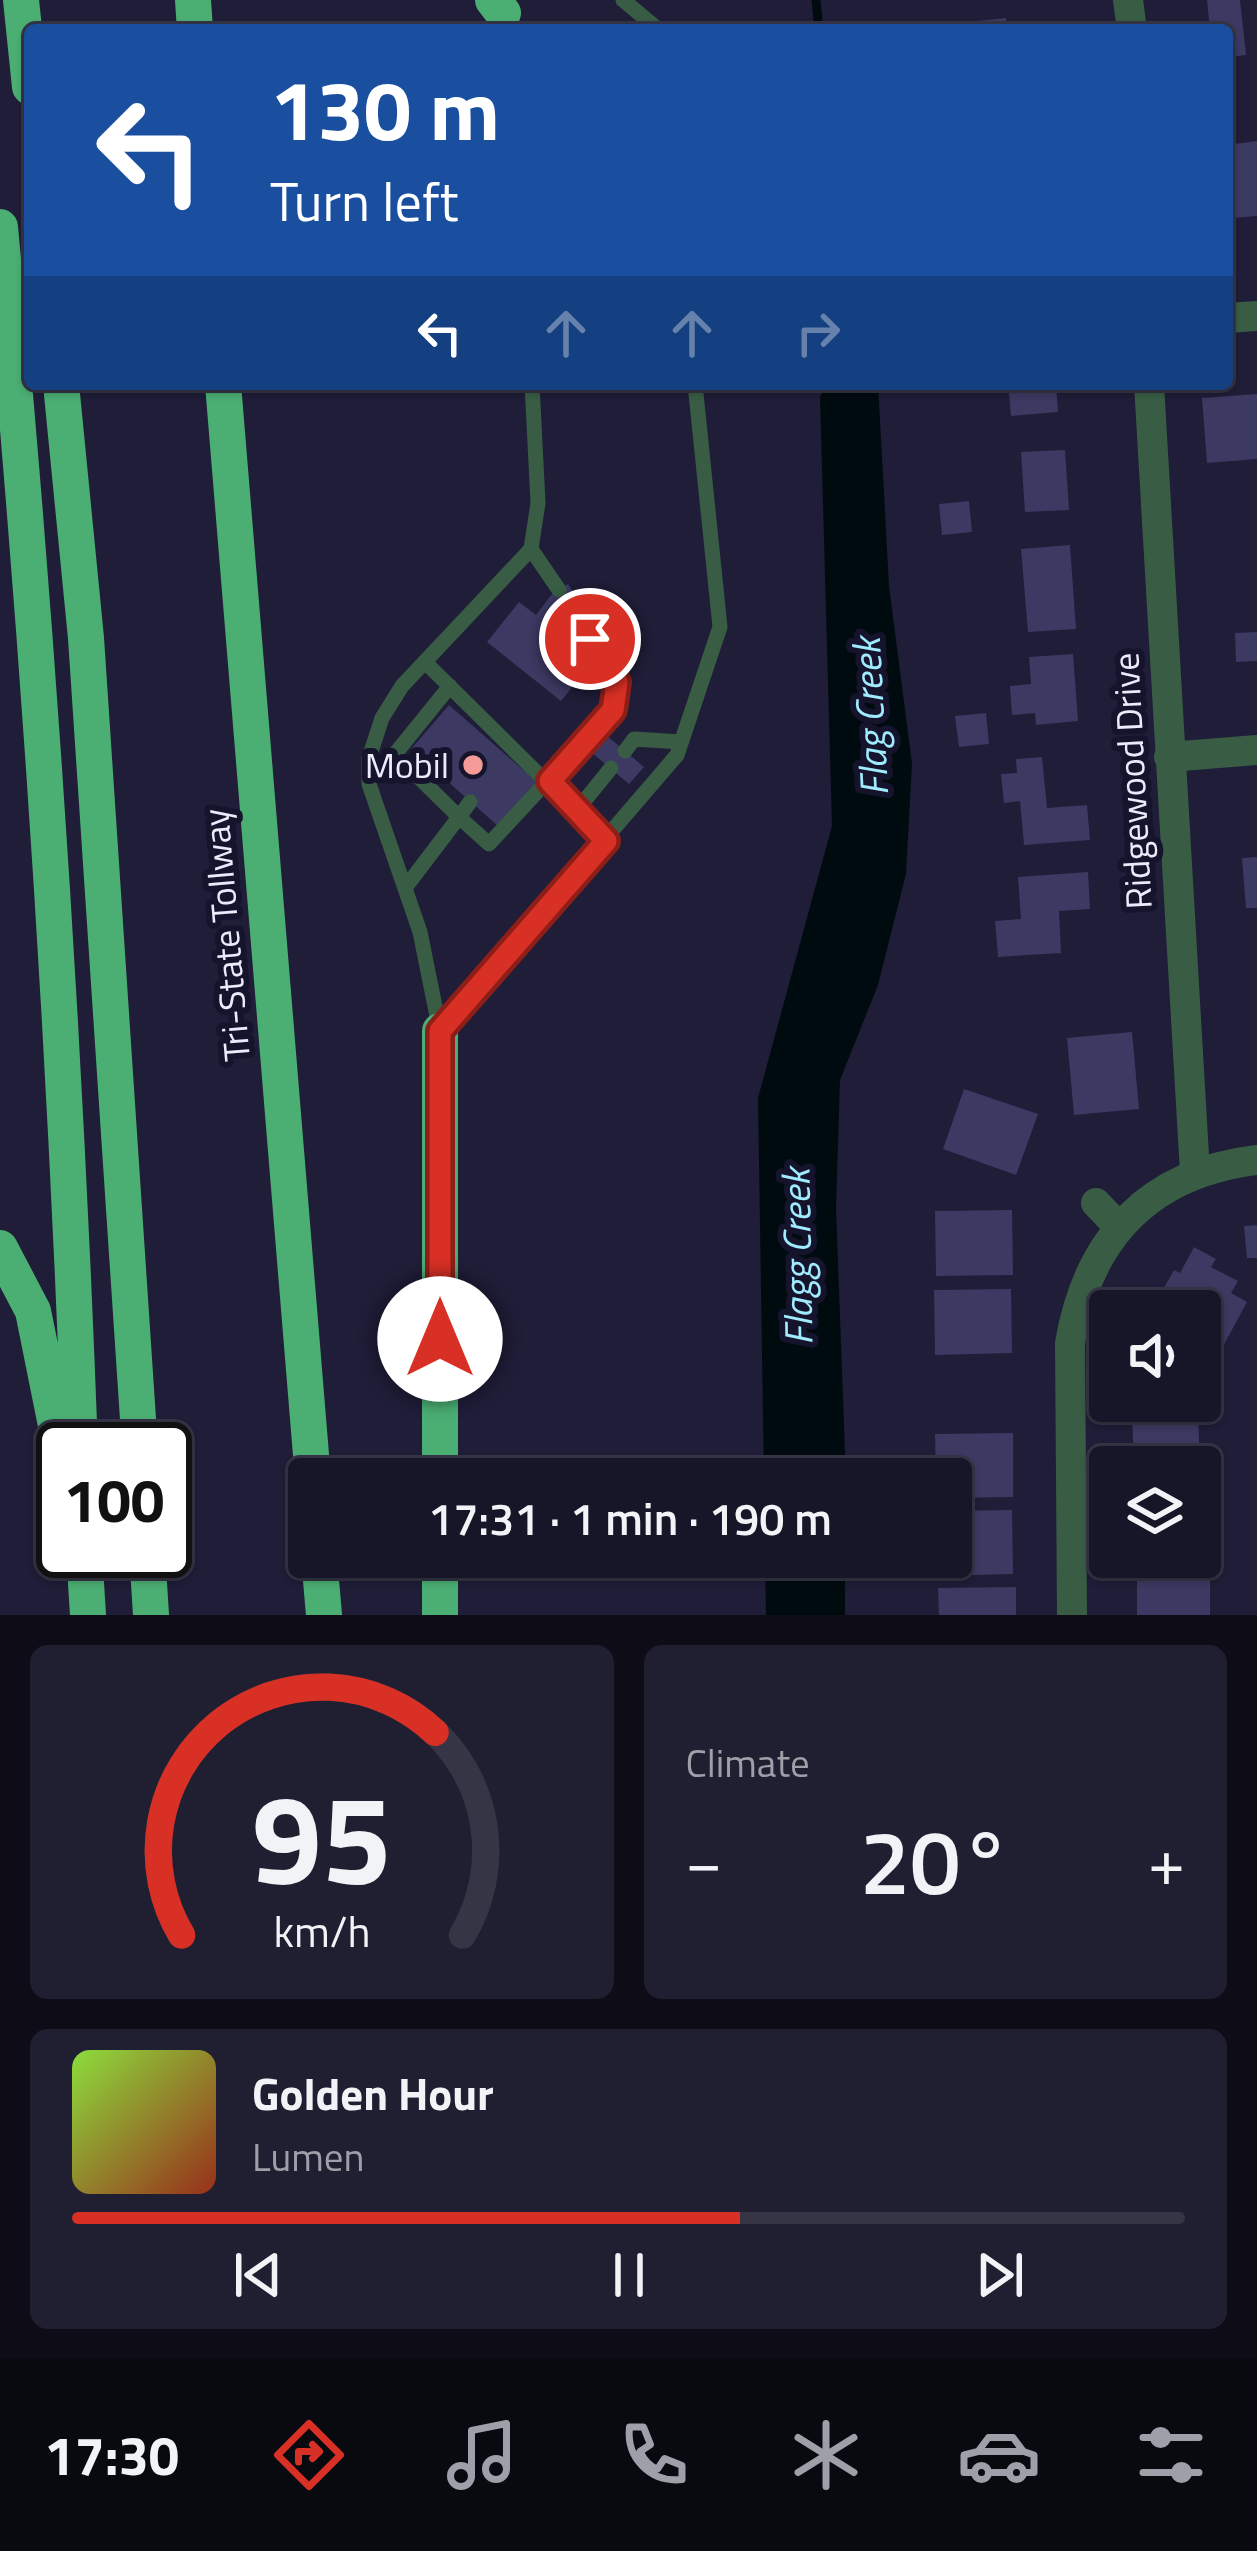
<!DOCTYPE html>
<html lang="en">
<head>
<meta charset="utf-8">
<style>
  :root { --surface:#171629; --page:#201f31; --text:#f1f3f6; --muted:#9e9fa8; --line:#363546; --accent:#d93025 }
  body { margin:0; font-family:"Titillium Web",sans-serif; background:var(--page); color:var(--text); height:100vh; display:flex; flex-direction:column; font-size:45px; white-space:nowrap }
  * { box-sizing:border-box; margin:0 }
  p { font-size:39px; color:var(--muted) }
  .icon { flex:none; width:66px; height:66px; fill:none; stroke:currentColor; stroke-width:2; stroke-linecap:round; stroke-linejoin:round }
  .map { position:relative; height:1615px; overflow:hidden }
  .sheet { display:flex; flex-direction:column; gap:30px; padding:30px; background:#0d0c17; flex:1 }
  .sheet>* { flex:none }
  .banner { position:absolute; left:24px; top:24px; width:1209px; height:366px; border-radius:12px; box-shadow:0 3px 9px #0004,0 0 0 3px var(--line); background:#1a4fa0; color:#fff; overflow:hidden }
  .tools { position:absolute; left:1089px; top:1290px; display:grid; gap:24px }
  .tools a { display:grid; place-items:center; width:132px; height:132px; border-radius:12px; background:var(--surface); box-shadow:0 3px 9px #0004,0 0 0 3px var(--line); font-size:60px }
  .speed { position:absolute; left:36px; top:1422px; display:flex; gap:24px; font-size:60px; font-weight:700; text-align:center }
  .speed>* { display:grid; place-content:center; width:156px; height:156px; border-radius:50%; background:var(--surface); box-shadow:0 3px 9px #0004,0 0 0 3px var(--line); line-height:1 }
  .speed .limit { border:6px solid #111; border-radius:18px; background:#fff; color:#111 }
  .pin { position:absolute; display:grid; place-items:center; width:102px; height:102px; color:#fff; margin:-51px; border:6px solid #fff; border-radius:50%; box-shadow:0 3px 12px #0007 }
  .me { position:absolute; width:132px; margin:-66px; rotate:0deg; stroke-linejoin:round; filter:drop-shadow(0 0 9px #0008) }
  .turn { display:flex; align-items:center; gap:42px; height:252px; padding:0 48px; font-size:54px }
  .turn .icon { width:156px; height:156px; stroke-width:2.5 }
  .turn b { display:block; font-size:84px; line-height:102px }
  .lanes { display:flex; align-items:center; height:114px; padding:0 48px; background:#0003; justify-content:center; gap:60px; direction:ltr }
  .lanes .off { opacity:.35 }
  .big { font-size:90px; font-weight:600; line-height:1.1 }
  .sheet .card { flex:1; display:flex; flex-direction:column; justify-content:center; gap:18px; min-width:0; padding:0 42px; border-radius:18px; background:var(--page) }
  .sheet .dial { align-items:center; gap:0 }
  .dial svg { height:312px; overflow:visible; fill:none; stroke:var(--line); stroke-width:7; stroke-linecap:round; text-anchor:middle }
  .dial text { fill:var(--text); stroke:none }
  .song { display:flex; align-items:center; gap:36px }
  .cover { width:144px; height:144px; border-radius:18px; background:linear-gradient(135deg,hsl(90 70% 55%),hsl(10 70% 35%)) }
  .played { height:12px; border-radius:6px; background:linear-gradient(90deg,var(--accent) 60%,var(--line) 60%) }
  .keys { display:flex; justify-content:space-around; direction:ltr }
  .heat { display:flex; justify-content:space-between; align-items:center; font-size:66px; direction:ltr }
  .sheet .tiles { flex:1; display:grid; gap:30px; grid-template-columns:1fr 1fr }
  .card:last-child { grid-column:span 2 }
  .trip { position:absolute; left:288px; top:1458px; width:684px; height:120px; border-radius:12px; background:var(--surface); box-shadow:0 3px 9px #0004,0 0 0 3px var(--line); font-weight:600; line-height:120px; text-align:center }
  .menu { display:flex; height:192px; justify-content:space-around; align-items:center; background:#090910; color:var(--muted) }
  .menu .icon { width:84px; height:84px }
  .menu .active { color:var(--accent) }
  .menu b { font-size:54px; color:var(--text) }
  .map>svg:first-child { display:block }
  .water { fill:#000b10 }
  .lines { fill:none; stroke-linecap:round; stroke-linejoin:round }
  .stream { stroke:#000b10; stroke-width:9 }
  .building { fill:#3c3962 }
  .service { stroke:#385c44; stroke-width:15 }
  .minor { stroke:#385c44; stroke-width:30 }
  .motorway { stroke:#4bae73; stroke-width:36 }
  .route-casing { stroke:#8d1f18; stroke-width:30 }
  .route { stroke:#d93025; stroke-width:21 }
  .poi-dot { fill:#f59b97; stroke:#16142c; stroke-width:4.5 }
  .labels { text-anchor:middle; stroke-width:12; stroke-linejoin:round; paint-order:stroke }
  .poi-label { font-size:36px; fill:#ebebfc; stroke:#16142c; text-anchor:end }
  .street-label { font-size:36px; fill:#ebebfc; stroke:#16142c }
  .water-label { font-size:39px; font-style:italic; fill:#a0ebfe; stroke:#16142c }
</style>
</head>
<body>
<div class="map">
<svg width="1257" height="1615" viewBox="0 0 1257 1615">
  <rect width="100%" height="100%" fill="#1f1d37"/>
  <path class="water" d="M826 384H878L889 586 912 764 906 874 878 985 840 1080 836 1208 846 1479H764L758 1098 832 826 820 397Z
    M765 1557H845V1615H766Z"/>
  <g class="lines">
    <path class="stream" d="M816 0 819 30"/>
  </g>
  <path class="building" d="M1207 0H1240L1246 55 1227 57V30H1210Z
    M1006 18 1007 30H960L959 23Z
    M1257 141V216L1233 218 1227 145Z
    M1008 384H1056L1058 412 1011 416Z
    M1257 394V459L1207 463 1202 398Z
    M1065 450 1069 510 1025 512 1021 452Z
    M969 501 972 532 942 535 939 504Z
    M1070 545 1076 629 1028 632 1021 549Z
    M568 584 600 633 583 644 587 650 578 664 586 670 561 701 487 642 519 602 536 615 552 594Z
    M1257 632V661L1236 662 1235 633Z
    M1073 654 1078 721 1036 725 1035 713 1012 715 1010 686 1031 684 1029 657Z
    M449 705 537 782 498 826 411 749Z
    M986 713 989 744 959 747 955 716Z
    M606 735 644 767 629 784 591 752Z
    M1042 757 1047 808 1087 805 1090 840 1024 845 1020 801 1004 803 1001 774 1017 773 1016 759Z
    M1257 857V908H1246L1242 858Z
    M1088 872 1090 909 1059 911 1061 953 998 957 995 921 1021 919 1018 877Z
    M1132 1032 1139 1109 1074 1115 1067 1038Z
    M964 1089 1038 1114 1016 1175 943 1149Z
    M1012 1210 1013 1275 936 1276 935 1211Z
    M1257 1225V1258H1247L1244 1226Z
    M1194 1247 1216 1259 1211 1267 1238 1281 1231 1293 1247 1302 1213 1365 1200 1358V1311H1151L1174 1270 1180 1273Z
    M1011 1289 1012 1353 935 1355 934 1290Z
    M1198 1412 1200 1467H1134L1132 1415Z
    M1013 1433V1497L951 1498V1479H936L935 1434Z
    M1012 1510 1013 1574 936 1576V1557H951V1511Z
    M1210 1568V1615H1137V1569Z
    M1016 1587V1615H939L938 1588Z"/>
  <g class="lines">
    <path class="service" d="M623 0 659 30
      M531 549 559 590
      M425 662 606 841
      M625 751 634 739 681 742
      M470 802 459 817 489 844 613 710 617 682 590 639
      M577 810 611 768
      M405 888 459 817 395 754 450 686
      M440 1031 677 755 720 627 695 384
      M440 1031 420 932 369 784V758L382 718 402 686 531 549 538 503 532 384"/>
    <path class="minor" d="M1128 0 1132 30
      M1227 318 1257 316
      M1149 384 1195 1173
      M1169 757 1257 750
      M1096 1203 1118 1226
      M1072 1615 1070 1343C1088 1238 1149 1173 1257 1160"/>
    <path class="motorway" d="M21 0 30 87
      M193 0 195 30
      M493 0 503 13
      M0 227C38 633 65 1041 80 1449
      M61 384 86 638 140 1449
      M223 384 313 1479
      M440 1031V1479
      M0 1248 33 1311 63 1460
      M84 1551 88 1615
      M147 1551 151 1615
      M319 1557 324 1615
      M440 1557V1615"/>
  </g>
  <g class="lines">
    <g class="route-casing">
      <path id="route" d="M440 1339V1031L606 841 550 781 613 710 617 682 590 639"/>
    </g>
    <use href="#route" class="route"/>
  </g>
  <circle class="poi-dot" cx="473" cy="765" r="12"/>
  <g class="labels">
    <g class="poi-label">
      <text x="449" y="778">Mobil</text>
    </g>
    <g class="street-label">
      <text transform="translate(1132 781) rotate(-93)" y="13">Ridgewood Drive</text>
      <text transform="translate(226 935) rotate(-95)" y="13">Tri-State Tollway</text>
    </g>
    <g class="water-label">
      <text transform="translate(870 717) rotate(-93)" y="14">Flag Creek</text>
      <text transform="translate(797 1257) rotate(-91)" y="14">Flagg Creek</text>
    </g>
  </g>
</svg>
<div class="tools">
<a><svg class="icon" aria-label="sound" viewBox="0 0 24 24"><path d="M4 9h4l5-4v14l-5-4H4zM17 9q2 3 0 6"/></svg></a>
<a><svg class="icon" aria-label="layers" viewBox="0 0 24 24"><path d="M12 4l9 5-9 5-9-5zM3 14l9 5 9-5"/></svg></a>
</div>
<div class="speed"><div class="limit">100</div></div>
<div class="pin" style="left:590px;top:639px;background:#d93025"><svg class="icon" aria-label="arrive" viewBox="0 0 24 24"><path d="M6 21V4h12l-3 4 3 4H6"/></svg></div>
<svg class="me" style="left:440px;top:1339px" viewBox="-20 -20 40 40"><circle r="19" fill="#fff"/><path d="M0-13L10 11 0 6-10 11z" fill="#d93025"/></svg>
<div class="trip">17:31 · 1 min · 190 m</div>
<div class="banner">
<div class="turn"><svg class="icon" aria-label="left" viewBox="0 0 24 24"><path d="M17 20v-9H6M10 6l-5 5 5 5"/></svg><div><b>130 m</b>Turn left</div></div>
<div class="lanes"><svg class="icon" aria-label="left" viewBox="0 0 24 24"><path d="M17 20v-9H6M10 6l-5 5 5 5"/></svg><svg class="icon off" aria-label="ahead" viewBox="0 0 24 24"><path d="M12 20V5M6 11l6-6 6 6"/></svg><svg class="icon off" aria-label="ahead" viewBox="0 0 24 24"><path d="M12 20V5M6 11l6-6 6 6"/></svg><svg class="icon off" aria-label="right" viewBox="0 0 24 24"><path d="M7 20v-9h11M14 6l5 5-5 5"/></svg></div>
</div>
</div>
<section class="sheet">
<div class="tiles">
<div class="card dial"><svg viewBox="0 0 100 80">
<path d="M14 69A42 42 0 1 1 86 69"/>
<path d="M14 69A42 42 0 0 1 79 17" stroke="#d93025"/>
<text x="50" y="56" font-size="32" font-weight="700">95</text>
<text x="50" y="72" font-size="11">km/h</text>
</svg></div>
<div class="card"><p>Climate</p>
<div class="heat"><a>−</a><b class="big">20°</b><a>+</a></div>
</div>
<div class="card">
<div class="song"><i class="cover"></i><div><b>Golden Hour</b><p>Lumen</p></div></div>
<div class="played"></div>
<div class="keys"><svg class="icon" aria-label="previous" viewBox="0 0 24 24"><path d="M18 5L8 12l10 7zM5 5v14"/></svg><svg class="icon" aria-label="pause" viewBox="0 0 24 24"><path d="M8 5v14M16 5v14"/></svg><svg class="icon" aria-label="next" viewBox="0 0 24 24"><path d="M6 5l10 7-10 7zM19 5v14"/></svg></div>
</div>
</div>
</section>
<nav class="menu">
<b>17:30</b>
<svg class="icon active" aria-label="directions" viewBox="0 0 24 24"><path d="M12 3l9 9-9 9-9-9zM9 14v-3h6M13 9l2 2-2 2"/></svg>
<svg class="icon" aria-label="music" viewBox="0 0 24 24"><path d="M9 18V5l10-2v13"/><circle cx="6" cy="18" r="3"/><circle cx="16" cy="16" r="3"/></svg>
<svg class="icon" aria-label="phone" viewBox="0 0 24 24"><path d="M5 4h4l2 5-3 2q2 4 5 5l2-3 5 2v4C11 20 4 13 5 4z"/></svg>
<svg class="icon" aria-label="climate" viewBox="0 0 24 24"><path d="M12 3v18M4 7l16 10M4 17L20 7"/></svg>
<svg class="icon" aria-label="car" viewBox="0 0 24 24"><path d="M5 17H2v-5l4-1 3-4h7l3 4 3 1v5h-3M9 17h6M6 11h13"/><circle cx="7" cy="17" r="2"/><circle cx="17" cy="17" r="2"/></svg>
<svg class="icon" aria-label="filters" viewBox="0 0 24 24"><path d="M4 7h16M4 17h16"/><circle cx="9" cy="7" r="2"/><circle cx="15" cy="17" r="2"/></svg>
</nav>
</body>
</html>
